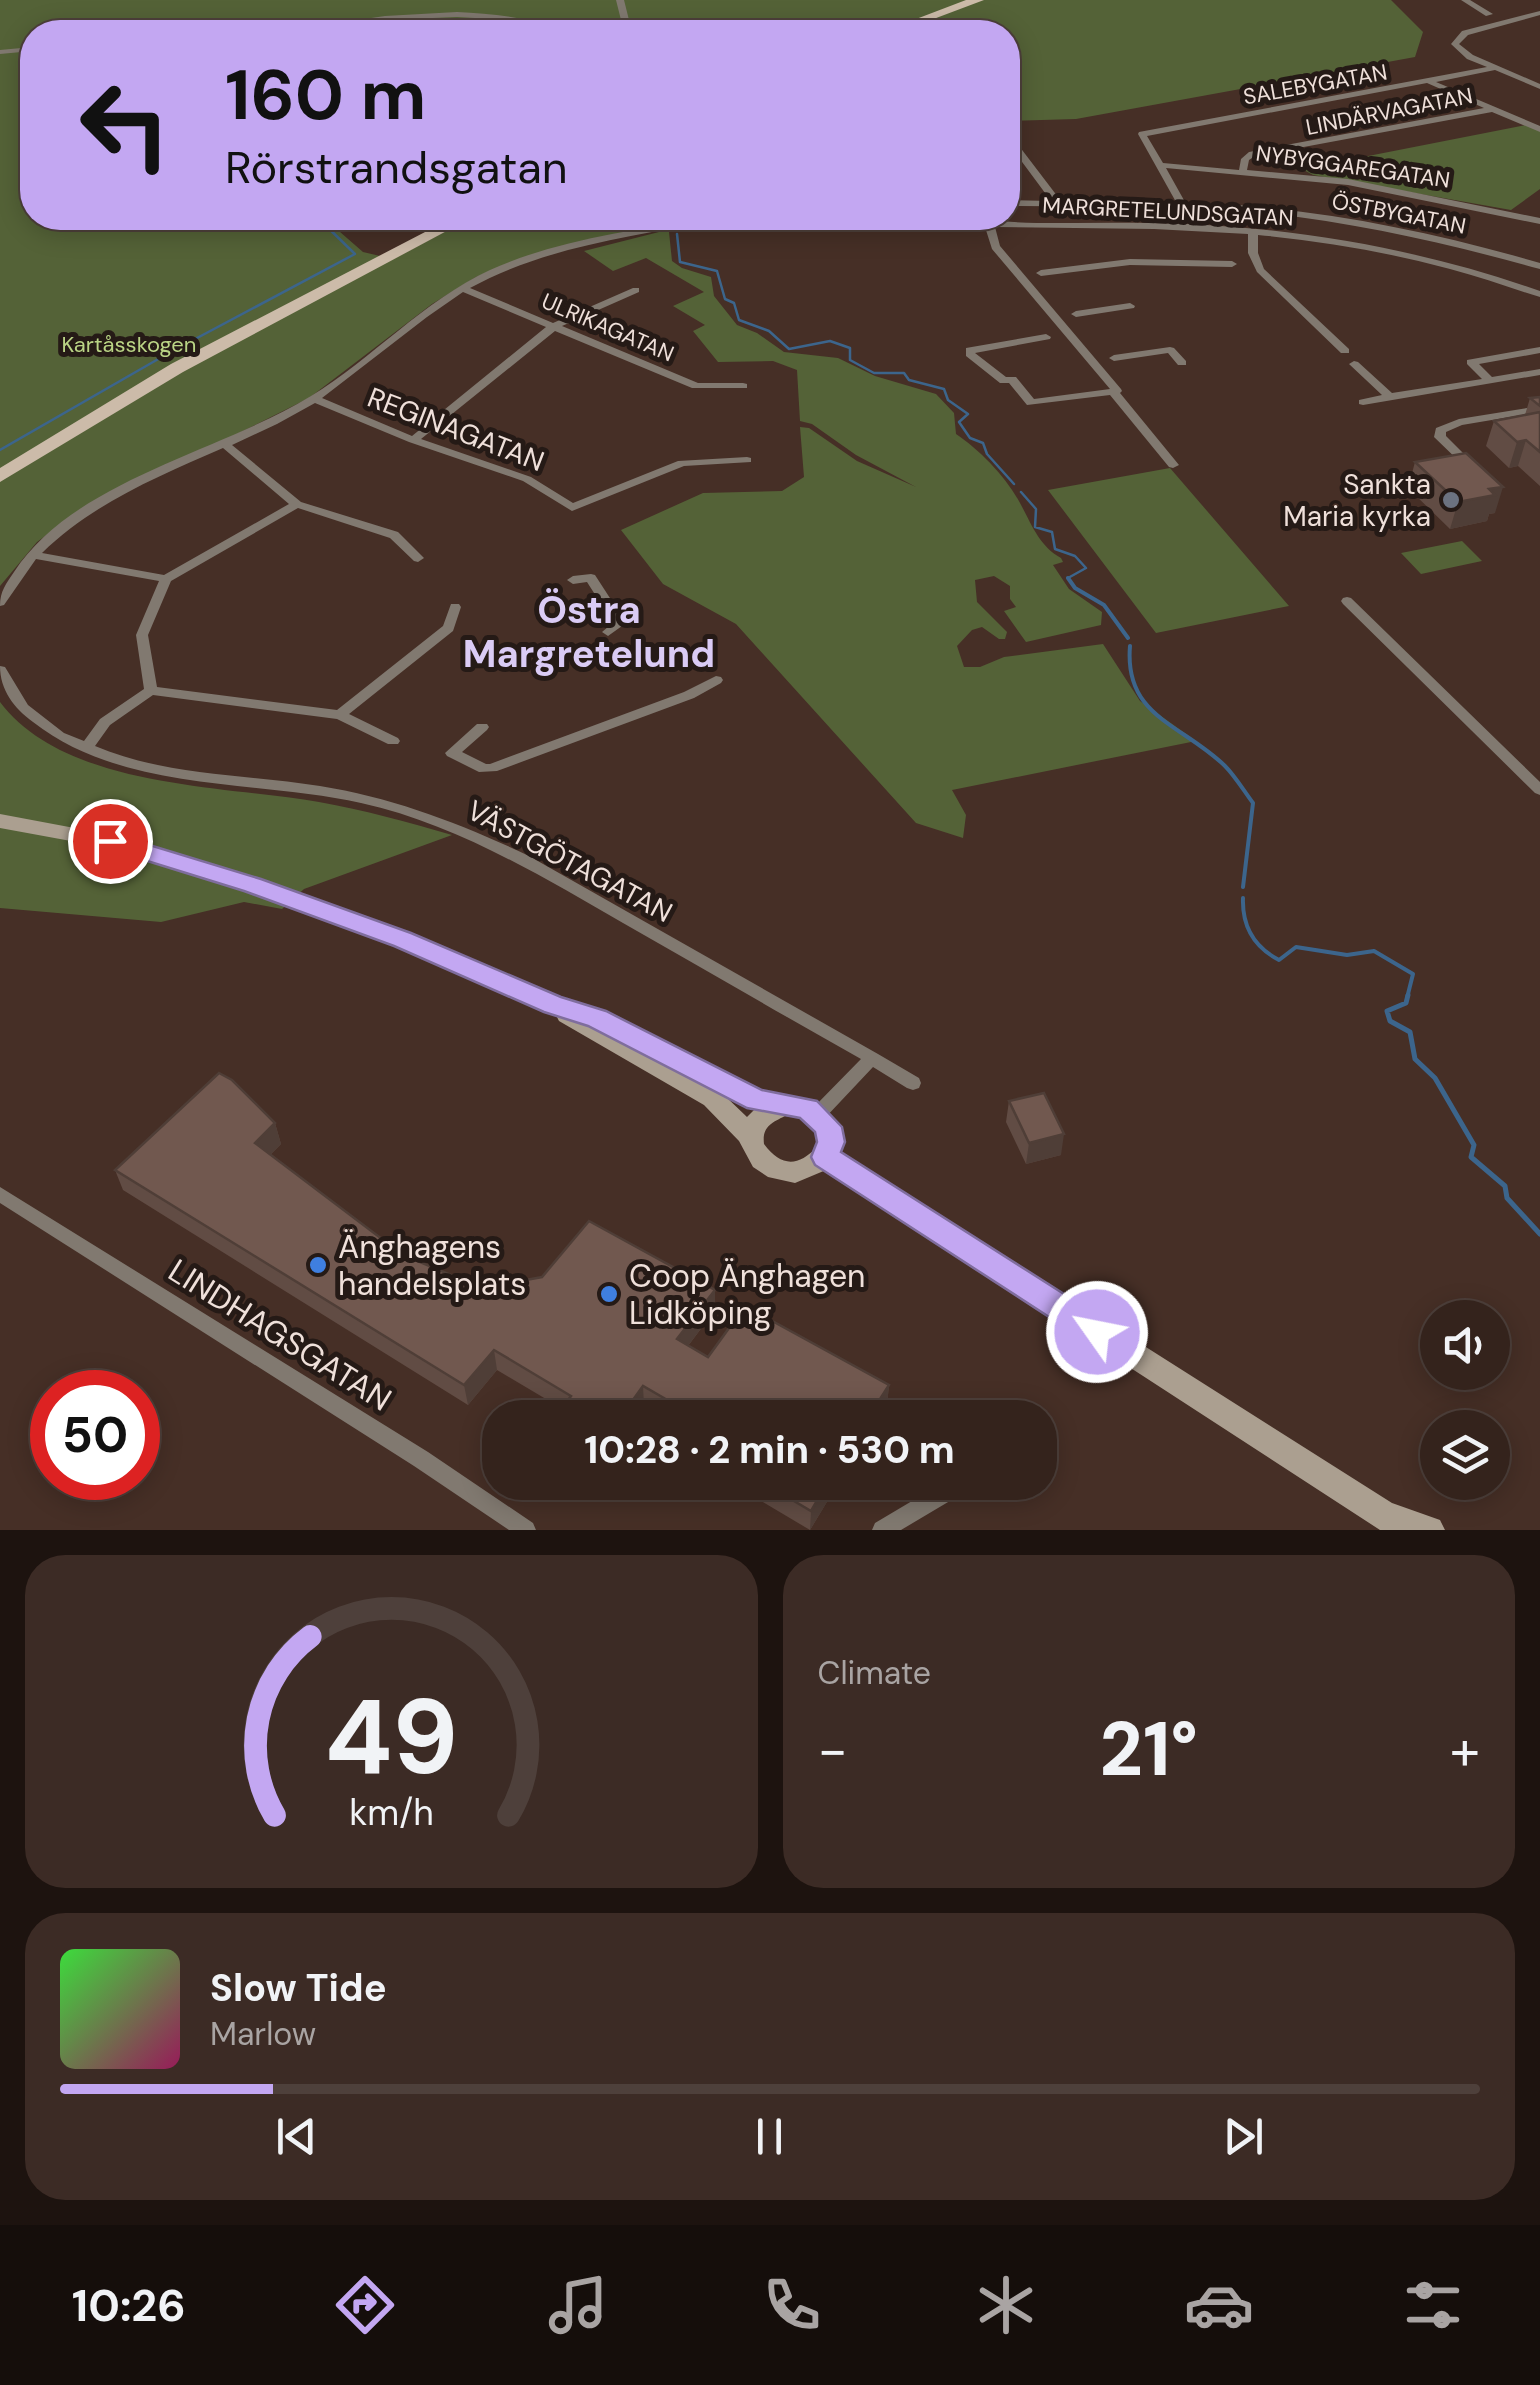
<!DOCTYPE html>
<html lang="en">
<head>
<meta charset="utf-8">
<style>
  :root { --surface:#34231c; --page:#3c2b25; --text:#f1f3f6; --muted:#a9a4a3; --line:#4e403b; --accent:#c3a7f2 }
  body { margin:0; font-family:"DM Sans",sans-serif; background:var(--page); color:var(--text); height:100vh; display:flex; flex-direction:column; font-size:38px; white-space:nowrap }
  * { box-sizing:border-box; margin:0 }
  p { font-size:32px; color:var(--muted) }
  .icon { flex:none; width:55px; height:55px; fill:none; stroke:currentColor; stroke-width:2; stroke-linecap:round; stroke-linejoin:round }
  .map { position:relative; height:1530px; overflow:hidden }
  .sheet { display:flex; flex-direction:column; gap:25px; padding:25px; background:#1d130f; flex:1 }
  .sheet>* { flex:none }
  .top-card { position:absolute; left:20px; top:20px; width:1000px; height:210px; border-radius:40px; box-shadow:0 5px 25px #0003,0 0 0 2px var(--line); background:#c3a7f2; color:#111; overflow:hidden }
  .buttons { position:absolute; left:1420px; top:1300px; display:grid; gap:20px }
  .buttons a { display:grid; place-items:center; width:90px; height:90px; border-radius:50%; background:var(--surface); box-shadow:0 5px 25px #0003,0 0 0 2px var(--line); font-size:50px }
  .speed { position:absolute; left:30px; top:1370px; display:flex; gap:20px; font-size:50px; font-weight:700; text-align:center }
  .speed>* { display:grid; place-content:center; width:130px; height:130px; border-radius:50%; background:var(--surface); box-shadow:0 5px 25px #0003,0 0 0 2px var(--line); line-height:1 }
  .speed .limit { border:15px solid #d22; background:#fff; color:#111 }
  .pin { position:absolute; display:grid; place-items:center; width:85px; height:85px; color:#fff; margin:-42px; border:5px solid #fff; border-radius:50%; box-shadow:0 2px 10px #0007 }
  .me { position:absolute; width:110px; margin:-55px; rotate:303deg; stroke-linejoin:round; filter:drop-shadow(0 0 8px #0008) }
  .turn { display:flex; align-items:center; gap:35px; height:210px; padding:0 40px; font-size:45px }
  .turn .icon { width:130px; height:130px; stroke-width:2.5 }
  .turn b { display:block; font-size:70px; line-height:85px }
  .big { font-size:75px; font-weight:800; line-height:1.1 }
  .sheet .card { flex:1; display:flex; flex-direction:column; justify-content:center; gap:15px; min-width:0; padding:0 35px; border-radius:40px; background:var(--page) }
  .sheet .dial { align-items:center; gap:0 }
  .dial svg { height:260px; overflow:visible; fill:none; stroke:var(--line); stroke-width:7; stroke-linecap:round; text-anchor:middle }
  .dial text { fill:var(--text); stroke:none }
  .song { display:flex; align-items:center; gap:30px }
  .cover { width:120px; height:120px; border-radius:15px; background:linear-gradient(135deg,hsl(120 70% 55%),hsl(330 70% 35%)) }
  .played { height:10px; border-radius:5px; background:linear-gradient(90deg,var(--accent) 15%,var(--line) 15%) }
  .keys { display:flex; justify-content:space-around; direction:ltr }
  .heat { display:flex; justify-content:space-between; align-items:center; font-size:55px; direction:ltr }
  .sheet .tiles { flex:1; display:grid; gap:25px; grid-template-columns:1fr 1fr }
  .card:last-child { grid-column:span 2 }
  .trip { position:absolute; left:482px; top:1400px; width:575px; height:100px; border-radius:40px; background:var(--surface); box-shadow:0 5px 25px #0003,0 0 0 2px var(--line); font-weight:800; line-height:100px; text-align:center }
  .tab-bar { display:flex; height:160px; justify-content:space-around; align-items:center; background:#150e0b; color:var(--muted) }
  .tab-bar .icon { width:70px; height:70px }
  .tab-bar .on { color:var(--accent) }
  .tab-bar b { font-size:45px; color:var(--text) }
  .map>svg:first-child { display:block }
  .green { fill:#546237 }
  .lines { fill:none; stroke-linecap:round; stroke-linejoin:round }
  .stream-far2 { stroke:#3c658c; stroke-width:2.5 }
  .stream-far1 { stroke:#3c658c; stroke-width:4 }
  .stream { stroke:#3c658c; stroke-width:5 }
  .street { fill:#817970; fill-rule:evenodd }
  .secondary { fill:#ab9f90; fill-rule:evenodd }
  .primary { fill:#ccbba9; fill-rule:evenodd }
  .wall { fill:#614c44 }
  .shaded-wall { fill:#4f3e37 }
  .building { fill:#71584f; stroke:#4f3e37; stroke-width:2.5 }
  .route { fill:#c3a7f2; stroke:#7f6d9d; stroke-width:2.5 }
  .worship-dot { fill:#6b7280; stroke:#251a16; stroke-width:4 }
  .shop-dot { fill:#3f7fe0; stroke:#251a16; stroke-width:4 }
  .labels { text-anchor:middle; stroke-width:10; stroke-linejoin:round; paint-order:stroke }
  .far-street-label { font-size:22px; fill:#efe0da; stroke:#251a16 }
  .far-park-label { font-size:22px; fill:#bad485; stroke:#251a16 }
  .street-label { font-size:28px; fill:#efe0da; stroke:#251a16 }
  .poi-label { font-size:28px; fill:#efe0da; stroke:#251a16; text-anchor:end }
  .near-poi-label { font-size:32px; fill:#efe0da; stroke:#251a16; text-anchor:start }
  .near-street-label { font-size:32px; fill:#efe0da; stroke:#251a16 }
  .district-label { font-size:38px; font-weight:bold; fill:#dacbf5; stroke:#251a16 }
</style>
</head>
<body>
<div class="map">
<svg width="1540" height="1530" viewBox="0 0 1540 1530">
  <rect width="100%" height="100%" fill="#462f26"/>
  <path class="green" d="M0 0H1391L1423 32 1415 57 1076 119 1008 121V32H521L514 28 493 32H32V218H324L363 252 393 259 471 218H692L507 264 476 277 432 304 309 398 68 519 37 542 0 586Z
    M1526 125 1540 131V189L1511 210 1313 175 1302 169Z
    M659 232H669L672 261 682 268 711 277 714 296 737 325 757 333 784 352 838 358 875 376 936 394 954 413 956 434C980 450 1006 477 1020 503 1031 523 1039 546 1061 558L1063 562 1053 565 1069 589 1102 612 1101 625 1026 642 1004 611 1016 607 1010 599V586L994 576 975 580 977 602 1007 632 1005 639H999L982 627 972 630 957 646 964 667H980L1004 657 1103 644 1140 701 1196 741 952 790 966 815 963 838 916 823 736 624 663 584 621 530 703 493 782 491 804 477 800 427 809 428 857 461 916 487 856 455 812 424 800 421 797 370 773 361 718 362 693 331 705 325 673 306 704 292 646 258 613 271 584 251Z
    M1170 468 1289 606 1156 633 1048 490Z
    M1462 541 1482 561 1421 574 1401 553Z
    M0 702C65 788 220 785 319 802 364 810 408 822 452 835L304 889 282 909 244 902 161 922 0 908Z"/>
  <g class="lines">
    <path class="stream-far2" d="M677 234 680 262 717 271 725 299 734 303 739 320 769 331 789 349 830 341 850 348V360L874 373H904L909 380 944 389 948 400 968 414 959 422 970 438 983 443 987 454 1014 484
      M0 450 167 354 355 254 318 218
      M1021 492 1036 509 1035 527 1052 532 1055 549 1075 556 1086 568 1068 578 1070 581"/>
    <path class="stream-far1" d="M1068 578 1075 588 1104 605 1128 638
      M1130 646C1124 717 1182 724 1225 766 1235 776 1244 791 1253 803L1243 887
      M1243 898C1242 926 1254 947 1279 960L1296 947 1347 955 1374 951 1413 974 1407 998"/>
    <path class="stream" d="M1408 995 1406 1003 1387 1011 1390 1021 1410 1032 1415 1059 1435 1078 1474 1145 1471 1157 1505 1186 1507 1198 1540 1234"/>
    <path class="street" d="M616 0H624L632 32H624Z
      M1461 0H1470L1493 14 1486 16Z
      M1540 11V15L1468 35 1459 44 1473 55 1540 84V89L1495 70 1436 82 1540 126V132L1492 112 1255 156 1249 160 1247 170 1348 179 1540 218V224L1348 185 1166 168 1185 202C1306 206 1424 229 1540 263V269C1424 237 1309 212 1188 208L1191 212 1186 215 1183 214 1179 207 1008 206V200L1051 201 1008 143V138H1013L1061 201 1176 202 1138 134 1139 132 1487 67 1467 59 1451 44 1462 31ZM1427 83 1484 108 1249 152 1241 159 1239 170 1163 163 1147 136Z
      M457 12C493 14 531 17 564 32H553L526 24 492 19 457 17 385 20 291 32H275L385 16Z
      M32 47V51L0 54V50Z
      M703 218H720L715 221C632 236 545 247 470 288L553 323 633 288H639V292L562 326 698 383H743L747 384V388H692L555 331 421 439 531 477 573 503 678 461 747 457 751 458V462L684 466 572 511 523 481 409 442 315 403 277 424 232 445 301 502 398 532 424 558 418 562 414 561 390 538 298 508 171 581 148 635 157 687 337 710 443 626 451 604H459L461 607 453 631 349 714 398 738 400 741 398 744H388L337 719 153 695 110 725 95 746C165 776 246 774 320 786 394 798 462 824 529 856L878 1054 919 1078 921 1083 919 1088 913 1090 907 1088 873 1067 824 1119 818 1121 812 1119 810 1114 812 1109 861 1059C781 1014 702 968 623 923 539 875 456 824 361 803 253 779 124 793 33 722 14 708 0 690 0 666L5 667 28 705 64 733 84 741 100 719 144 689 136 635 159 581 36 559 4 605 0 606C0 591 6 584 14 572 74 480 220 452 311 396 373 358 423 301 490 270 556 240 631 231 703 218ZM463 292 546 327 412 436 322 398 427 317ZM223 448 289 504 164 575 42 553C93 503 159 476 223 448Z
      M901 218C946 215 993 222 1037 223 1088 223 1139 222 1190 224 1309 230 1427 251 1540 291V297C1510 288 1481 277 1450 269 1387 252 1323 241 1258 235V253L1264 269 1349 349V353H1341L1257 272 1248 253V234L1154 229 995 227 1000 246 1121 389 1122 391 1120 393 1179 465 1173 468 1169 467 1110 395 1027 405 1009 383H1000L966 356V348L1046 334 1051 337 1050 339 975 353 1006 377H1016L1034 399 1110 389 992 249 985 227 906 221Z
      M1130 259 1232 261 1237 264 1232 267 1130 265 1041 276 1036 273 1041 270Z
      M1130 303 1135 306 1134 308 1076 317 1071 314 1076 311Z
      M1170 347 1174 348 1186 361V365H1178L1168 353 1114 361 1109 358 1114 355Z
      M1540 347V353L1479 364 1492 377 1540 369V375L1363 405 1359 404V400L1382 395 1349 364 1354 361 1358 362 1392 393 1482 379 1467 364V360Z
      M1540 406V412L1462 425 1446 432V436L1472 462V466H1464L1434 437 1436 428 1459 419Z
      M591 574 595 575 619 612 629 621 608 636 602 632 615 621 610 618 587 582 573 584 567 580 573 576Z
      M1347 597 1351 598 1540 782V795L1535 793 1343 604 1341 601 1343 598Z
      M716 676 721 677 723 680 721 683 694 698 497 771 479 772 447 756 445 753 477 724H487L489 727 487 730 462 752 486 764H490L684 692Z
      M0 1187 428 1452 533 1523 536 1530H509L414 1466 0 1203Z
      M944 1482H973L970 1489 901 1530H872L875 1523Z"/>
    <path class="secondary" d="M0 814 117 836 261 880 410 933 560 998 605 1012 762 1092 817 1102 840 1127V1153L1392 1503 1440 1520 1445 1530H1380L826 1170 795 1183 768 1177 753 1167 739 1141 704 1105 559 1021 556 1015 394 945 245 890 109 848 0 828ZM723 1094 755 1109 747 1117ZM785 1116 802 1118 816 1131 817 1147C798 1167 781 1167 764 1144 762 1127 771 1123 785 1116Z"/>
    <path class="primary" d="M966 0H984L899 32H882Z
      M452 218H471L183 372 0 482V468L171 364Z"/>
  </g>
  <path class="wall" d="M1540 397V486L1518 466 1509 468 1486 446 1494 421 1525 415 1530 398Z
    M1415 462 1495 513 1489 514 1487 521 1450 529 1408 488Z
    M1009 1101 1061 1155 1026 1164 1006 1122Z
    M275 1123 281 1144 270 1155 403 1255 482 1288 715 1310 688 1346 708 1357 889 1385 887 1405 879 1418H664L644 1406 636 1418H555L561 1408 497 1370 468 1405 123 1190 115 1170Z
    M729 1482H839L810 1530Z"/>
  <path class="shaded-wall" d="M1526 440 1518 466 1509 468 1517 442Z
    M1503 487 1495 513 1489 514 1487 521 1450 529 1458 502 1489 489Z
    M275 1123 281 1144 261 1164 255 1143Z
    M1064 1134 1061 1155 1026 1164 1029 1143Z
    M715 1290V1310L678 1359 677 1339Z
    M494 1350 497 1370 468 1405 464 1385Z
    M889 1385 887 1405 879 1418H868Z
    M643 1386 644 1406 636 1418H620Z
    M828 1482H839L810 1530 811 1511Z"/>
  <path class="building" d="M1540 397V406L1530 398Z
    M1540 412V452L1526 440 1517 442 1494 421Z
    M1466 453 1503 487 1489 489 1495 495 1458 502 1415 462Z
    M219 1073 232 1080 275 1123 255 1143 403 1255 482 1288 542 1277 589 1221 715 1290 677 1339 708 1357 745 1306 889 1385 868 1418H666L676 1405 643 1386 620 1418H607L600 1413 596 1418H555L571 1396 494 1350 464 1385 115 1170Z
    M1044 1093 1064 1134 1029 1143 1009 1101Z
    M762 1482H828L811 1511Z"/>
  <path class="route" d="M110 833 261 879 411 933 561 997 606 1011 762 1090 817 1101 842 1127 845 1142 841 1152 1108 1322 1112 1332 1108 1341 1097 1345 1086 1341 815 1165 811 1157 817 1142 815 1132 800 1118 747 1108 588 1026 544 1012 394 946 244 891 102 847 98 841 102 835Z"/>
  <circle class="worship-dot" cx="1451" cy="500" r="10"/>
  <g class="shop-dot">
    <circle cx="318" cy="1265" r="10"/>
    <circle cx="609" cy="1294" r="10"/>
  </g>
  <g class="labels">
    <g class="far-street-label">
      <text transform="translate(1315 84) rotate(-10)" y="8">SALEBYGATAN</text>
      <text transform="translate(1389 111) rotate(-11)" y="8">LINDÄRVAGATAN</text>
      <text transform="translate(1353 166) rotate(8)" y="8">NYBYGGAREGATAN</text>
      <text transform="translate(1168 211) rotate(3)" y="8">MARGRETELUNDSGATAN</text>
      <text transform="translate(1399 213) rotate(11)" y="8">ÖSTBYGATAN</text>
      <text transform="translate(608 327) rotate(23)" y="8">ULRIKAGATAN</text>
    </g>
    <g class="far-park-label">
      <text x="129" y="352">Kartåsskogen</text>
    </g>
    <g class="street-label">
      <text transform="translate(456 429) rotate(21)" y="10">REGINAGATAN</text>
      <text transform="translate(570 861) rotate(28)" y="10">VÄSTGÖTAGATAN</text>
    </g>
    <g class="poi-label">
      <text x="1431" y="494">Sankta<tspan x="1431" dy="32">Maria kyrka</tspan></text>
    </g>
    <g class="near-poi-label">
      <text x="338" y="1258">Änghagens<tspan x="338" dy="37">handelsplats</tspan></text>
      <text x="629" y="1287">Coop Änghagen<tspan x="629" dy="37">Lidköping</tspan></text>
    </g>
    <g class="near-street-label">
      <text transform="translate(280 1335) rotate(32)" y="11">LINDHAGSGATAN</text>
    </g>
    <g class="district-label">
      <text x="589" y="623">Östra<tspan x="589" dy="44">Margretelund</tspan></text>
    </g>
  </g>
</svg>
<div class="buttons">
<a><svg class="icon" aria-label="sound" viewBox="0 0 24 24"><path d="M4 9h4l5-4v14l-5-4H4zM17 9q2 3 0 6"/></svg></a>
<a><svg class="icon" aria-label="layers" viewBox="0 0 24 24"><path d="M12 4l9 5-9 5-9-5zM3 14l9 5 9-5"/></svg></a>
</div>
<div class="speed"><div class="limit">50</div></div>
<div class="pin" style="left:110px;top:841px;background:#d93025"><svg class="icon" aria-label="arrive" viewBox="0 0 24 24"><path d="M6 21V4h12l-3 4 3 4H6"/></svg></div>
<svg class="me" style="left:1097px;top:1332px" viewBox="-20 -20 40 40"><circle r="17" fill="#c3a7f2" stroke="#fff" stroke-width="3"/><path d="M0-11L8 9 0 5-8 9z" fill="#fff"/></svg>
<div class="trip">10:28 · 2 min · 530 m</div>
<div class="top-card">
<div class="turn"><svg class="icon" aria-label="left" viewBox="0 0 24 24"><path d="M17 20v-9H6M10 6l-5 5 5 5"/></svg><div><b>160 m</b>Rörstrandsgatan</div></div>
</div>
</div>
<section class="sheet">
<div class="tiles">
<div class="card dial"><svg viewBox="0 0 100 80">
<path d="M14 69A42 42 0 1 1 86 69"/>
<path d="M14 69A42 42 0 0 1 25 14" stroke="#c3a7f2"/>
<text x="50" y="56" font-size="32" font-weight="700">49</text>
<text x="50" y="72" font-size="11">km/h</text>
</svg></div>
<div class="card"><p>Climate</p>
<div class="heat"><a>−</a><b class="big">21°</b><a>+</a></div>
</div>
<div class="card">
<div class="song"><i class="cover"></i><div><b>Slow Tide</b><p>Marlow</p></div></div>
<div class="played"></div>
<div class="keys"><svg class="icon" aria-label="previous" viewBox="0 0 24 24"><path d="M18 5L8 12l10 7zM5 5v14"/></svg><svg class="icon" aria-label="pause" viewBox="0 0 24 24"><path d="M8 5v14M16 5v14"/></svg><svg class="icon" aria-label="next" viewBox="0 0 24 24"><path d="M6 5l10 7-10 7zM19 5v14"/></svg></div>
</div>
</div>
</section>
<nav class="tab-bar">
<b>10:26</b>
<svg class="icon on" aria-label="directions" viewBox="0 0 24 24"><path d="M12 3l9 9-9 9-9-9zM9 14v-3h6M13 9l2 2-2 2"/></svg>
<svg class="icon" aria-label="music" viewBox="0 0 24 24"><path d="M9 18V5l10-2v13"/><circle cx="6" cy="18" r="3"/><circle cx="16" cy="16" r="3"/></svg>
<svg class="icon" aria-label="phone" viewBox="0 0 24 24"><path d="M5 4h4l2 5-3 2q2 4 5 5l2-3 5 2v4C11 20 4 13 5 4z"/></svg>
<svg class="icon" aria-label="climate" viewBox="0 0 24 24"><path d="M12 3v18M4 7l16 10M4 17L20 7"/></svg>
<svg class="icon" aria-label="car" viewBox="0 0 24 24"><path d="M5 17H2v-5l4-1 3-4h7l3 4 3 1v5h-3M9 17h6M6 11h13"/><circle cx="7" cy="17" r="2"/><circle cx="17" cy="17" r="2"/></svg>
<svg class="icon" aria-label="filters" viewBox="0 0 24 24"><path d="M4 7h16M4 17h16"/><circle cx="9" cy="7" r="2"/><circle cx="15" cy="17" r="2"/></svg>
</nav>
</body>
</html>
